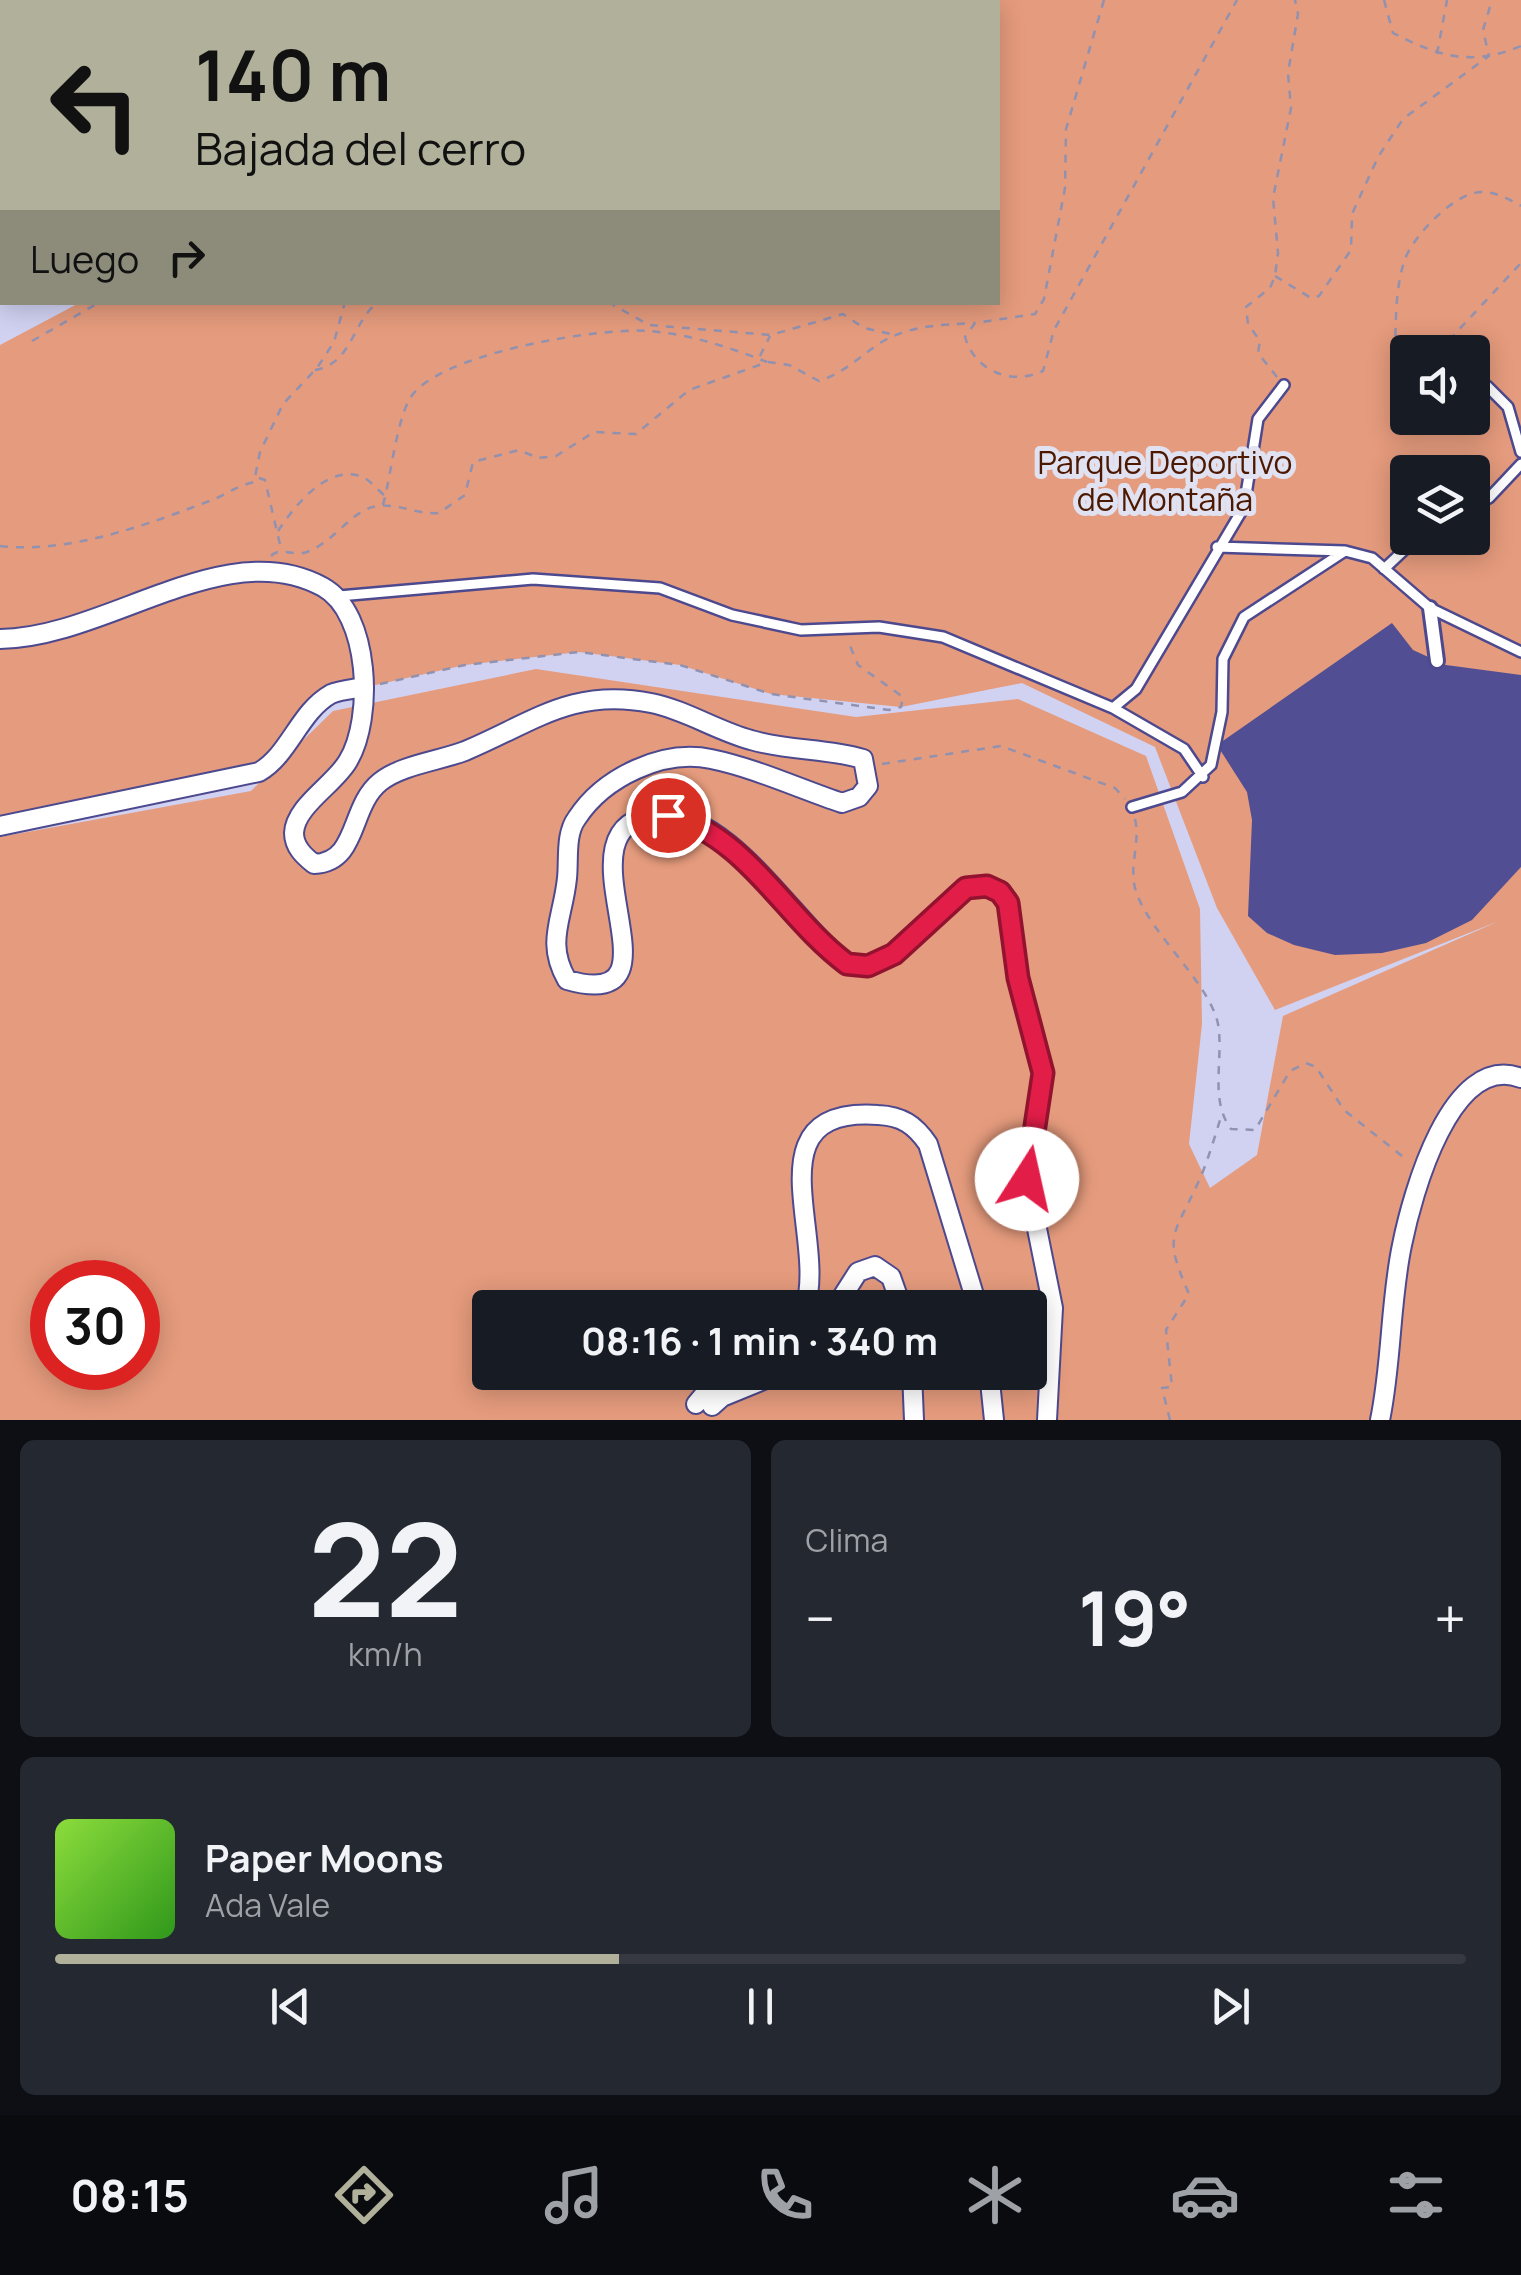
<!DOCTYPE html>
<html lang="es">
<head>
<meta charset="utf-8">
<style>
  :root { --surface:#171b24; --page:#242831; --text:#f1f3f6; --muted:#9ea1a6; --line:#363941; --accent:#b1b09a }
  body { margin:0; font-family:Manrope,sans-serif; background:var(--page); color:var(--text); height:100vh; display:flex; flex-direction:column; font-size:38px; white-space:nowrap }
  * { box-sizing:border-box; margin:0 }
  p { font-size:32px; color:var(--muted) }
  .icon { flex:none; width:55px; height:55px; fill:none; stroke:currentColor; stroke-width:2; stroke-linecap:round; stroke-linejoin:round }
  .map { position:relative; height:1420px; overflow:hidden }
  .sheet { display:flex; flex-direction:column; gap:20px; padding:20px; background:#0d0f14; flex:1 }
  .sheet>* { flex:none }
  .top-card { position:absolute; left:0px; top:0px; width:1000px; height:305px; box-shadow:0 5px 25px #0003; background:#b1b09a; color:#111; overflow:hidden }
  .controls { position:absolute; left:1390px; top:335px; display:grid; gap:20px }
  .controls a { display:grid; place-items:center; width:100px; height:100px; border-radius:10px; background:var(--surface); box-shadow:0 5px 25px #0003; font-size:50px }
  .speed { position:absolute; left:30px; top:1260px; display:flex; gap:20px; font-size:50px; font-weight:700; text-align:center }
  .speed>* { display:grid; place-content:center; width:130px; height:130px; border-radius:50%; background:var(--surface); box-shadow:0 5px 25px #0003; line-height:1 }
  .speed .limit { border:15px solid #d22; background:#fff; color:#111 }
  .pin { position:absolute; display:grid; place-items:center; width:85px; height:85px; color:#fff; margin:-42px; border:5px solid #fff; border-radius:50%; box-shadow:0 2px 10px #0007 }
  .me { position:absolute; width:110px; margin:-55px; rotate:10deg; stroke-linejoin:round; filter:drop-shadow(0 0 8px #0008) }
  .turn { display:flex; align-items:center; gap:35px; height:210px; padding:0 30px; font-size:45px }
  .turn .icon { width:130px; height:130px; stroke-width:2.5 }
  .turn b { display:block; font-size:70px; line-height:85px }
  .then { display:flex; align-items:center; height:95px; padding:0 30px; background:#0003; gap:20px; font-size:38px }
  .big { font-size:75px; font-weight:700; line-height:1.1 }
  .sheet .card { flex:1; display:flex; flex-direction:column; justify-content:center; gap:15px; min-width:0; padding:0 35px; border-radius:15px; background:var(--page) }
  .sheet .dial { align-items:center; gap:0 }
  .dial b { font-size:130px; line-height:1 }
  .song { display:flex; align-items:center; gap:30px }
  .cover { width:120px; height:120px; border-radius:15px; background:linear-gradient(135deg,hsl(90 70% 55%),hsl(110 70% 35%)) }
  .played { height:10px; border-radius:5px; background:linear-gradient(90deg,var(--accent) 40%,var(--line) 40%) }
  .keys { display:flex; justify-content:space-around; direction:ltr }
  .heat { display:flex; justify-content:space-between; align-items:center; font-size:55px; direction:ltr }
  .sheet .tiles { flex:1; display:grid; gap:20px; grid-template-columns:1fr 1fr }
  .card:last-child { grid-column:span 2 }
  .trip { position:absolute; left:472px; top:1290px; width:575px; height:100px; border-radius:10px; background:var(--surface); box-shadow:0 5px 25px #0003; font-weight:700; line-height:100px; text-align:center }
  .tabs { display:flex; height:160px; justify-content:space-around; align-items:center; background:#090b0e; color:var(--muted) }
  .tabs .icon { width:70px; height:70px }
  .tabs .selected { color:var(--accent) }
  .tabs b { font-size:45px; color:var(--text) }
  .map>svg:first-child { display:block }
  .built { fill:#c4c6f9 }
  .green { fill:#e59b7d; fill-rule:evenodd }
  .building { fill:#514e93 }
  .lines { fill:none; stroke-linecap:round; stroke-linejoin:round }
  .service-casing { stroke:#4d498e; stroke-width:14 }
  .pedestrian-casing { stroke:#4d498e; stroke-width:18 }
  .minor-casing { stroke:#4d498e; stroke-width:22 }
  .path { stroke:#9191b0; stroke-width:2.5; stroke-dasharray:8 8; stroke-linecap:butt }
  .service { stroke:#fff; stroke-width:9 }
  .pedestrian { stroke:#fff; stroke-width:12 }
  .minor { stroke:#fff; stroke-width:18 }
  .route-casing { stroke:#92132f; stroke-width:25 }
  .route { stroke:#e11d48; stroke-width:18 }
  .labels { text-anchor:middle; stroke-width:10; stroke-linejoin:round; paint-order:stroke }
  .park-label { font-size:32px; fill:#4d1800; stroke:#e0e1f1 }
</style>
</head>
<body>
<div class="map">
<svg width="1521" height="1420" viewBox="0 0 1521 1420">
  <rect width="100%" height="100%" fill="#d1d2f2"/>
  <path class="built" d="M0 0H215L2 2 0 140Z"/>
  <path class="green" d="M218 0H1521V1420H0V837L251 791 333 711 536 669 856 717 1018 699 1146 756 1200 909 1202 1024 1189 1144 1210 1188 1257 1155 1283 1016 1499 921 1275 1010 1217 908 1155 747 1022 683 901 707 771 694 680 665 579 652 465 665 331 695 259 772 0 827V345L81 302H998V2ZM1408 352H1472V418H1408ZM1408 472H1472V538H1408ZM52 1282H138V1368H52ZM490 1308H1030V1372H490Z"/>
  <path class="building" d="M1392 623 1413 650 1446 665 1521 675V867L1472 920 1426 943 1382 953 1335 955 1294 945 1267 933 1248 916 1252 820 1247 792 1217 745Z"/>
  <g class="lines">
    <g class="service-casing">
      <path id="service" d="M0 168 2 171
        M1487 386 1508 407 1521 452
        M1472 506 1489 498 1521 464
        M1217 547 1345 551 1372 558 1430 608 1521 652
        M1384 569 1417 538
        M339 596 533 579 660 588 732 615 801 630 879 627 943 637 1113 708 1136 689 1244 507 1258 419 1284 385
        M1113 708 1184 749 1203 777
        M1132 807 1182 792 1211 765 1222 712 1223 659 1244 617 1345 551"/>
    </g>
    <g class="pedestrian-casing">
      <path id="pedestrian" d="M1430 608 1437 661"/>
    </g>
    <g class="minor-casing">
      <path id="minor" d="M0 639C106 638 226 533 323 587 370 613 374 718 348 761 335 784 295 806 294 833 294 847 304 856 314 864 359 862 349 807 380 782 401 765 439 761 465 751 532 723 573 687 651 703 686 710 717 731 751 740 788 751 826 748 863 759L868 786 859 797 842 803C800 789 755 768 711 759 663 749 604 777 577 818 565 834 569 859 567 878 563 919 545 942 567 980 697 1017 543 821 660 815 730 812 795 924 847 964L868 966 893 955 966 888 987 886 1001 891 1008 903 1018 977 1043 1073 1027 1179 1053 1308 1047 1420
        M0 826 259 772C290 754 299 712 331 694 340 690 354 689 364 687
        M805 1308C828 1237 749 1106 878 1115 902 1116 915 1125 928 1144L978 1308
        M835 1308 858 1272 875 1266 891 1277 902 1308
        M912 1372 914 1420
        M989 1372 994 1420
        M696 1404 723 1372
        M712 1406 722 1397 783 1372
        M1380 1420C1392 1362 1390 1302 1402 1245 1412 1195 1451 1051 1521 1078"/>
    </g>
    <path class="path" d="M1104 0 1066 129 1065 188 1044 299 1035 314 975 323 965 337C975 371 1011 386 1043 371L1054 330 1237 0
      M1384 0 1393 33C1438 56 1471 67 1521 46
      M321 2 325 0
      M453 2 455 0
      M1437 54 1447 0
      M1275 276 1311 298 1319 296 1351 250 1352 214 1378 157 1403 119 1489 56 1483 30 1492 0
      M608 302 649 325 771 335 843 314 864 328 895 335
      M32 341 100 302
      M1395 352C1396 321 1395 288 1405 259 1414 236 1446 203 1470 194 1488 188 1506 197 1521 206
      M1438 352 1521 263
      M760 356 770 336
      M315 370C353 364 353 318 379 302
      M1277 377 1258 353 1260 341 1248 324 1246 307 1270 288 1275 276 1278 253 1273 198 1291 108 1288 73 1298 14 1295 0
      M259 478 265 480 281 549
      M383 505C391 475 396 425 409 400 433 354 599 327 648 331 689 334 729 347 767 362
      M278 531C294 507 326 465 360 476 368 478 378 490 385 496
      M0 546C70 554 149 524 212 500 230 493 234 487 254 482L260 452 283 404 317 368 334 342 345 302
      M271 556C281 546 293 557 307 552 336 541 351 510 377 506 398 503 418 515 439 513L465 495 473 462 519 450 538 458 556 456 594 432 636 434 689 390 768 362 789 365 819 381C844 373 859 357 880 343 910 325 940 325 974 323
      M380 684 465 665 579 652 680 665 771 694 889 710 901 707 903 697 858 665 848 641
      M882 764 1001 746 1115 788 1125 799
      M1135 819C1141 844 1127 869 1137 894 1151 934 1210 984 1218 1024 1224 1058 1209 1100 1231 1129L1255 1130 1290 1071 1306 1063 1316 1067 1344 1110 1407 1160
      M1170 1420 1162 1388 1172 1387 1166 1330 1189 1294C1163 1235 1173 1237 1197 1185 1207 1164 1214 1139 1221 1117"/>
    <use href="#service" class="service"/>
    <use href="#pedestrian" class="pedestrian"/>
    <use href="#minor" class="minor"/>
  </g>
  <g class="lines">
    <g class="route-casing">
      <path id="route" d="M668 815C748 837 784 917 847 964L868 966 894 954 966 888 987 886 1000 892 1008 903 1018 978 1043 1073 1027 1179"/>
    </g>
    <use href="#route" class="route"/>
  </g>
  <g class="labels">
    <g class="park-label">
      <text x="1165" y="474">Parque Deportivo<tspan x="1165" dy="37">de Montaña</tspan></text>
    </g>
  </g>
</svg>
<div class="controls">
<a><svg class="icon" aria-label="sound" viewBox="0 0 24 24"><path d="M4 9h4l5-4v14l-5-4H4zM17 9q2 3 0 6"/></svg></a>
<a><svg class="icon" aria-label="layers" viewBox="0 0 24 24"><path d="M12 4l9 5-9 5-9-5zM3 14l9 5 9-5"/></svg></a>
</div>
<div class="speed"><div class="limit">30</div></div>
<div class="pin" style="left:668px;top:815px;background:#d93025"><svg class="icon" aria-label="arrive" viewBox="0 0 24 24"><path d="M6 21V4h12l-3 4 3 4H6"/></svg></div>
<svg class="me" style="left:1027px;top:1179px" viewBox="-20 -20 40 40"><circle r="19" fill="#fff"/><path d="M0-13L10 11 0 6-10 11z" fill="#e11d48"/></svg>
<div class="trip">08:16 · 1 min · 340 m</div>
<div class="top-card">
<div class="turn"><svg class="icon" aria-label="left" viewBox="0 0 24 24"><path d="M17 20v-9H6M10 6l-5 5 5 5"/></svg><div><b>140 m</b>Bajada del cerro</div></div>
<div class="then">Luego<svg class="icon" aria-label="right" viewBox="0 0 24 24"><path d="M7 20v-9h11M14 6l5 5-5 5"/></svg></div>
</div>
</div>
<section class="sheet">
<div class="tiles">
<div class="card dial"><b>22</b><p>km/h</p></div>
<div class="card"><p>Clima</p>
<div class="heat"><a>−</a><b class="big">19°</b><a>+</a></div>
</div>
<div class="card">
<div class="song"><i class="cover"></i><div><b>Paper Moons</b><p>Ada Vale</p></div></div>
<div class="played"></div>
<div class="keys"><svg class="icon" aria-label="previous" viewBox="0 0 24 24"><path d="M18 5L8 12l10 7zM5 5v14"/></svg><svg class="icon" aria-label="pause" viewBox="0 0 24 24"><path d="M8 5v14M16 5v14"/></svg><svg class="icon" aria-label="next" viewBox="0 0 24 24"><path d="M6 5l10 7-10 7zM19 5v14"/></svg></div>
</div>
</div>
</section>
<nav class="tabs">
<b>08:15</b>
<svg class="icon selected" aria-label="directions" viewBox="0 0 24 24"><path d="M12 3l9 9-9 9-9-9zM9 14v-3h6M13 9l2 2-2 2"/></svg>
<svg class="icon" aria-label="music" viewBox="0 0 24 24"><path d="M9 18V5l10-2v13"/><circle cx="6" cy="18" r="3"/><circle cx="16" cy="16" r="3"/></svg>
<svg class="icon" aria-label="phone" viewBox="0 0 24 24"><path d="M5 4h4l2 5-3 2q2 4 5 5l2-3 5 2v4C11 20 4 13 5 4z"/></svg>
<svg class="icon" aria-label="climate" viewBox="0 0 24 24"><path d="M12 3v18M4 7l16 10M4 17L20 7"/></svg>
<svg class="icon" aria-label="car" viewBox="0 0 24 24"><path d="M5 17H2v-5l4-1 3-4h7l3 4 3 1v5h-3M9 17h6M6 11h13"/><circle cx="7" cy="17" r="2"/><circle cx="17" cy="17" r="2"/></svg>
<svg class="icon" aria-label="filters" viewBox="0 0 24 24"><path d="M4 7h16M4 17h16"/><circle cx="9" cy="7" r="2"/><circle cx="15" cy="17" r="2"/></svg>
</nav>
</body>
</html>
